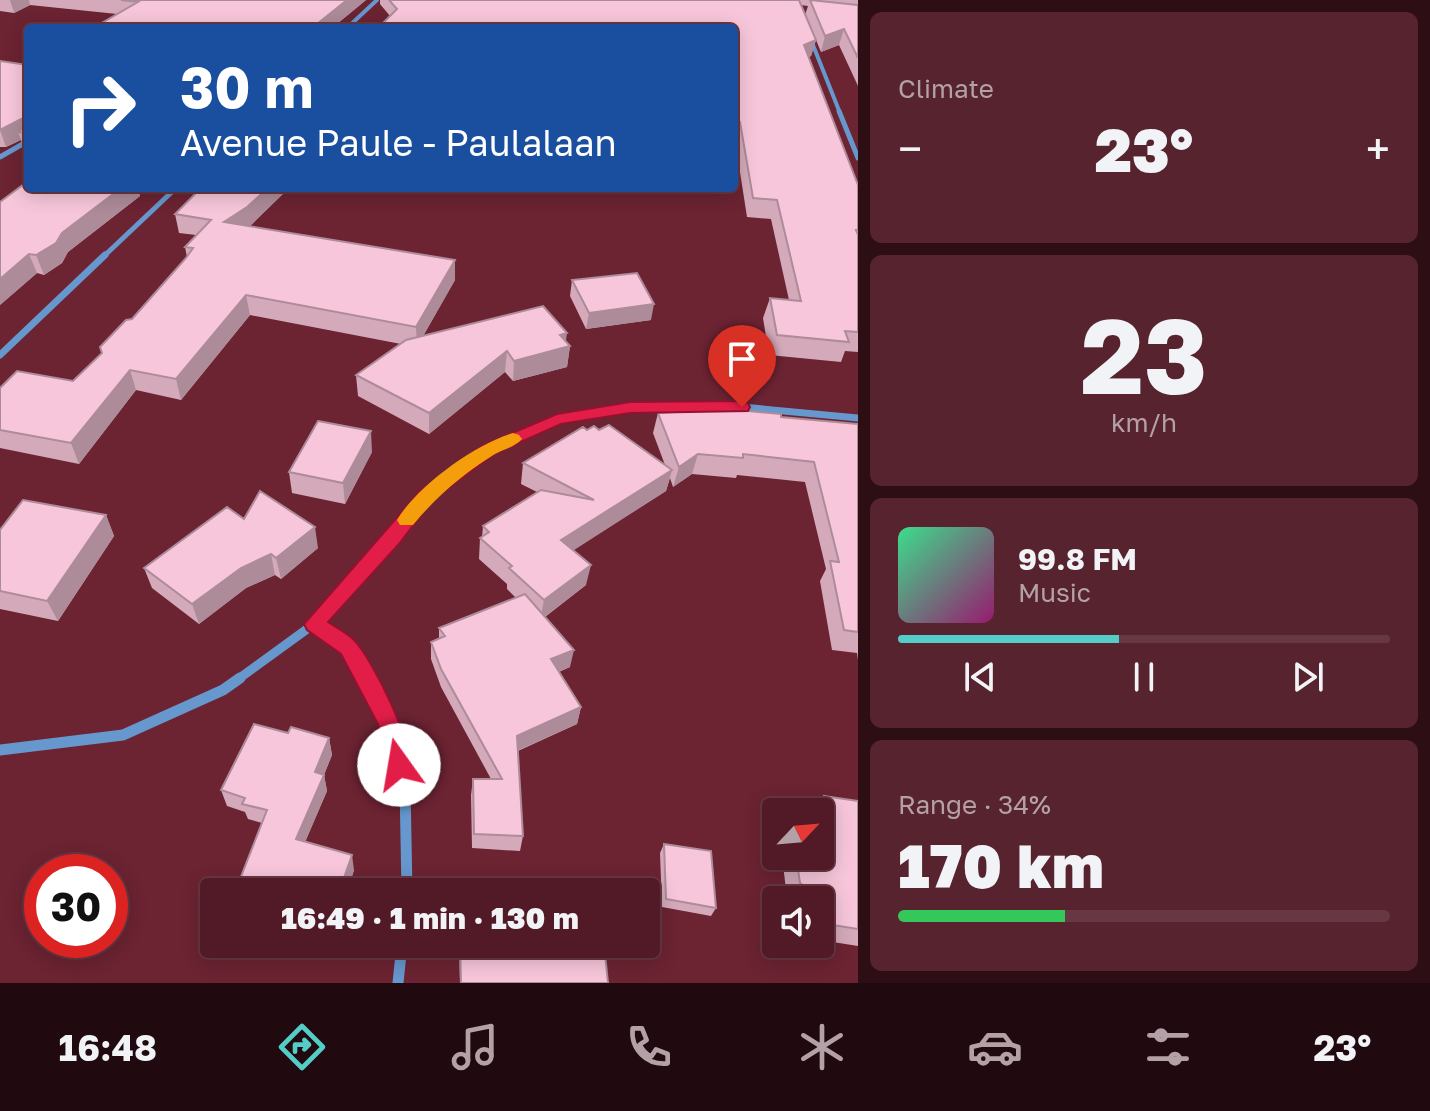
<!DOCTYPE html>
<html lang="en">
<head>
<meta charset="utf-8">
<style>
  :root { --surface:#511a26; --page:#57232e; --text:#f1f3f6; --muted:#b4a1a7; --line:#673843; --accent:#54cdc8 }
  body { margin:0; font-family:"Golos Text",sans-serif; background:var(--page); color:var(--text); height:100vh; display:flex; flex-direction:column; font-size:30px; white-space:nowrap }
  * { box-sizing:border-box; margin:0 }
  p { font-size:26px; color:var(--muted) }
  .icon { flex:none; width:44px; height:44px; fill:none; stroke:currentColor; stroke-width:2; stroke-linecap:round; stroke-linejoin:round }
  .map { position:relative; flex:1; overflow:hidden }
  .panel { display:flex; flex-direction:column; gap:12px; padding:12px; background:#2d0e15; width:572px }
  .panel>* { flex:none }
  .guide { position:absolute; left:24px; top:24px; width:714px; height:168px; border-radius:8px; box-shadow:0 4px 20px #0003,0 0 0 2px var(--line); background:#1a4fa0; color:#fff; overflow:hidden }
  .needle { width:52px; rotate:64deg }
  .fabs { position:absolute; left:762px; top:798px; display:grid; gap:16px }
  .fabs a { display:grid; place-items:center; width:72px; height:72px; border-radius:8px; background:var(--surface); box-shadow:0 4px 20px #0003,0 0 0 2px var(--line); font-size:40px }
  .speed { position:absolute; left:24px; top:854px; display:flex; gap:16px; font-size:40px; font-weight:700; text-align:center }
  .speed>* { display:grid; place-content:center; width:104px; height:104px; border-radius:50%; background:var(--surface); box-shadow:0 4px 20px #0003,0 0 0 2px var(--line); line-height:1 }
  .speed .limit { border:12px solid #d22; background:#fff; color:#111 }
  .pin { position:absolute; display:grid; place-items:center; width:68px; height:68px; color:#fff; margin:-82px -34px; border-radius:50% 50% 50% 0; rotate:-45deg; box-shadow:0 0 8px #0007 }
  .pin .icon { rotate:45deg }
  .me { position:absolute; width:88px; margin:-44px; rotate:347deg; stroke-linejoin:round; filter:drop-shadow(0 0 6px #0008) }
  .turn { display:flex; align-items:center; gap:28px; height:168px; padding:0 24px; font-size:36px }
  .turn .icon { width:104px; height:104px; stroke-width:2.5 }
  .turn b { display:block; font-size:56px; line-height:68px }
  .big { font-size:60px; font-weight:800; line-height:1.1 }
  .panel .card { flex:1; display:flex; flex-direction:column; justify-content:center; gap:12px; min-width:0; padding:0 28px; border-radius:12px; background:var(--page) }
  .panel .dial { align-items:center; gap:0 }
  .dial b { font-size:104px; line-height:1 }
  .song { display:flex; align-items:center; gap:24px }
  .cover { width:96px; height:96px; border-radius:12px; background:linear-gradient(135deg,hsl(150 70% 55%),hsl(320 70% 35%)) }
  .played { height:8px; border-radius:4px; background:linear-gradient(90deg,var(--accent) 45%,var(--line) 45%) }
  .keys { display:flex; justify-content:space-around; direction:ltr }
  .heat { display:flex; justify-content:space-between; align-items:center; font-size:44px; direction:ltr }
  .charge { height:12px; border-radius:6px; background:linear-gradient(90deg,#34c759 34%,var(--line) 0) }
  .trip { position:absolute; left:200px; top:878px; width:460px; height:80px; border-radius:8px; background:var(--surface); box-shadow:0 4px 20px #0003,0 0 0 2px var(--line); font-weight:800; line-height:80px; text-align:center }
  .dock { display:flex; height:128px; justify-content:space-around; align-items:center; background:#200a0f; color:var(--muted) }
  .dock .icon { width:56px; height:56px }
  .dock .selected { color:var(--accent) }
  .dock b { font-size:36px; color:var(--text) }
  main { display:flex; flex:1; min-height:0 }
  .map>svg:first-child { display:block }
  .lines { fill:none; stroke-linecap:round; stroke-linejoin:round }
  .minor-far4 { stroke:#6697cd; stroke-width:4 }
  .minor-far3 { stroke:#6697cd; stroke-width:5 }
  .minor-far2 { stroke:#6697cd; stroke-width:7 }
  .minor-far1 { stroke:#6697cd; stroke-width:9 }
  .minor { stroke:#6697cd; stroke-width:11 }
  .wall { fill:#d4aabb; fill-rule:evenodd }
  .shaded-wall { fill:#ad8b99 }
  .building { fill:#f7c6da; stroke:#ad8b99; stroke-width:2 }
  .route { fill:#e11d48; stroke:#92132f; stroke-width:2 }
  .slow { fill:#f59e0b }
</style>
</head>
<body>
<main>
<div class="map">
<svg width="858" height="983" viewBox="0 0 858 983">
  <rect width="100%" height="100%" fill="#6c2332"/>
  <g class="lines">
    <path class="minor-far4" d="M347 28 377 0
      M811 40 840 113"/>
    <path class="minor-far3" d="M839 111 858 158
      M0 157 28 141
      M103 257 176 188"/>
    <path class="minor-far2" d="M0 355 105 255
      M505 442 557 419 630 407H742L858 418"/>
    <path class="minor-far1" d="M314 624 348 648 366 680
      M237 680 314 624 392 539 427 495 490 449 509 440"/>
    <path class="minor" d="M364 678 389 722 405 786 407 892
      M0 750 123 735 223 690 240 678
      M398 983 402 944"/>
  </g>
  <path class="wall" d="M0 0H366L332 28H93L117 14 30 5 14 13 0 11Z
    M380 0H858V86L839 45 821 52 816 40 811 56 809 57 858 185V352L845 351 841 362 769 355 763 318 770 298 789 300 771 219 747 217 735 140H734V28L390 16 380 4ZM801 5 808 6 805 15Z
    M0 61 28 65V150L24 149 21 140 6 147H0Z
    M28 188H140L138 190 140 196 68 252 62 263 44 275 37 273 0 305Z
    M212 188H289L250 226 455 280 423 336 566 341 570 346 567 367 513 381 505 372 429 434 358 396 356 375 401 344 250 315 181 400 136 390 79 464 0 448V388L73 381 102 353 187 257 185 247 196 235 179 233 175 214Z
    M572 280 651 320 586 329 570 296Z
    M658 413 781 417 858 424V660L857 653 832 650 820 581 826 569 805 482 737 475 736 478 692 474 673 487 670 478 666 491 573 550 586 585 545 617 570 667 559 672 581 707 577 724 518 751 523 836 520 851 472 848 471 795 473 779H491L441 687 431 659V642L439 638V628L516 598 507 589V584L479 559 480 538 482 537 483 526 537 492 521 484 523 463 587 430H599L665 465 653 433Z
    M372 452 345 504 292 493 289 472Z
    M106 515 114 536 58 621 0 609V530Z
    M244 519 318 548 281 579 275 575 246 588 199 624 152 588 144 568Z
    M288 733 329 738 332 755 324 775 327 791 305 842 354 870 347 892H235L262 823 248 819 245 812 227 806 221 790Z
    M824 796 858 801V946L820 940V900H789L787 898 782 856H820V812H812Z
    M664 844 716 908 711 916 662 907 660 853Z
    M273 944H329L324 960Z
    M459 944H604L608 983H460Z"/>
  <path class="shaded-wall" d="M10 0H29L30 5 14 13Z
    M347 0H366L332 28H312Z
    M844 29 839 45 821 52 825 36Z
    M816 40 811 56 799 61 804 45Z
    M23 118 28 133 18 132 21 140 6 147 0 130Z
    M121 188H140L138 190 140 196 68 252 62 263 44 275 36 255 62 233Z
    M268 188H289L250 226 224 222Z
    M29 254 37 273 0 305V279Z
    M455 260V280L417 347 416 327Z
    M246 295 250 315 181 400 176 379Z
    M654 304 651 320 586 329 589 313Z
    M567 333 565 348 570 346 567 367 513 381 514 361 560 335Z
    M507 351 505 372 429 434V413Z
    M130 370 136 390 79 464 71 443Z
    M371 431 372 452 345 504 343 483Z
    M698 454 692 474 673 487 679 467Z
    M672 470 666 491 557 561 561 540Z
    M106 515 114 536 58 621 47 601Z
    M315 527 318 548 281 579 276 558Z
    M271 554 275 575 246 588 199 624 192 604 241 568Z
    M591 565 586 585 540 620 544 600Z
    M574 650 570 667 548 676 551 659Z
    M581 707 577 724 514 752 517 736Z
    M329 738 332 755 323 777 324 775 327 791 300 854 296 839 315 772Z
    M352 855 354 870 347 892H339Z
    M321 944H329L324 960 320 948Z"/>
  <path class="building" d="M121 0H347L312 28H93L138 2Z
    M389 0H799L816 40 804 45 858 185V230H856L858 235V332L845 331 849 342 777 335 770 298 801 301 777 200 753 198 740 122H734V28H378L397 9Z
    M810 0 858 5V58L844 29 825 36Z
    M0 61 28 65V133L18 132 27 126 23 118 0 130Z
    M28 181V188H121L62 233 56 243 36 255 29 254 0 279V202Z
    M201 188 211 189 212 188H268L247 207 224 222 455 260 416 327 246 295 176 379 130 370 71 443 0 430V388L17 371 73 381 102 353 100 347 126 320 132 319 186 258 193 248 185 247 211 220 175 214Z
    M637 273 654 304 589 313 572 280Z
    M543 306 567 333 560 335 570 346 514 361 507 351 429 413 356 375 406 340Z
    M727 409 781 414V417L858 424V632L844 630 830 561 839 562 814 462 743 454V458L698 454 679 467 658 413Z
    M318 421 371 431 343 483 289 472Z
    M609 425 672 470 561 540 591 565 544 600 509 568 512 566 480 538 489 532 483 526 541 490 594 500 523 463 583 427 587 430 594 426 599 430Z
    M260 491 315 527 276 558 271 554 241 568 192 604 144 568 227 507 244 519Z
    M23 500 106 515 47 601 0 591V530Z
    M525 594 574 650 551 659 581 707 517 736 523 836 474 834 473 779H502L441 669 431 642 445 636 439 628Z
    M254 724 288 733 291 727 329 738 315 772 324 775 296 839 352 855 339 892H235L267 810 242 804 245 798 221 790Z
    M824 796 858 801V929L820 923V900H816L815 894 800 883 796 856H820V836L831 837Z
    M664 844 711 851 716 908 666 899Z
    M309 944H321L320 948Z
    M460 944H604L608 983H461Z"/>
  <path class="route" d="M742 401 748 403 750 407 748 411 630 413 561 424 496 453 433 499 399 544 328 622C337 628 347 633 354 640 372 658 418 750 408 773L399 776 391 773 378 724 341 654 307 630 304 624 421 490 484 445 557 414 630 402Z"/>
  <path class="slow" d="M513 433 519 435 522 439C515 447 504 449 495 454 464 473 436 497 413 525H400L397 520C417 486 475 444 513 433Z"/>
</svg>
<div class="fabs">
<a><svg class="needle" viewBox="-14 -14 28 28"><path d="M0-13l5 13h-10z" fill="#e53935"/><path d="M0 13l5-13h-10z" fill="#b4a1a7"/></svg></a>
<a><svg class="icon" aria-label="sound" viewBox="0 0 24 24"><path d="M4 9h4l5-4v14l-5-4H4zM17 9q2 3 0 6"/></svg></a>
</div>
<div class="speed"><div class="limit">30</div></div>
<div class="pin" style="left:742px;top:407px;background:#d93025"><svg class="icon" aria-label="arrive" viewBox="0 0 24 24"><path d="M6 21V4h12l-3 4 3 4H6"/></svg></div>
<svg class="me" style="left:399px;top:765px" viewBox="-20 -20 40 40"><circle r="19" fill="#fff"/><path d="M0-13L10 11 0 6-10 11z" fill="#e11d48"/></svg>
<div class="trip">16:49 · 1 min · 130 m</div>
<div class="guide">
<div class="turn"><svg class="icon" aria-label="right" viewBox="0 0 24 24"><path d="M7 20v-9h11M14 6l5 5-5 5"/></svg><div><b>30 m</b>Avenue Paule - Paulalaan</div></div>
</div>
</div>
<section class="panel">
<div class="card"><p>Climate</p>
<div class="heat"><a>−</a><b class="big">23°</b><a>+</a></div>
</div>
<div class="card dial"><b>23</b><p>km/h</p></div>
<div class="card">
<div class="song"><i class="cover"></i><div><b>99.8 FM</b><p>Music</p></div></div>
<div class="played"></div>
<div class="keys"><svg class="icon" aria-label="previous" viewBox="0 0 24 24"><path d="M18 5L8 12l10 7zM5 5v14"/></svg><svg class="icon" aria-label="pause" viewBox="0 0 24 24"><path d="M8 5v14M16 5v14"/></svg><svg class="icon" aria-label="next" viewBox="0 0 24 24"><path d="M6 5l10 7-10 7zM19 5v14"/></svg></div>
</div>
<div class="card"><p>Range · 34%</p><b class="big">170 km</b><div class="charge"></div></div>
</section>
</main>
<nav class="dock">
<b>16:48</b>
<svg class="icon selected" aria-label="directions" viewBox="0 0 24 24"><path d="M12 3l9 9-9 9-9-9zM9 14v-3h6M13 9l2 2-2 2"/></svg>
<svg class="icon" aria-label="music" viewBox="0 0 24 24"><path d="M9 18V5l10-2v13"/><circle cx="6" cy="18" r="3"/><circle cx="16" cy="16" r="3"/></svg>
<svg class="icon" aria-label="phone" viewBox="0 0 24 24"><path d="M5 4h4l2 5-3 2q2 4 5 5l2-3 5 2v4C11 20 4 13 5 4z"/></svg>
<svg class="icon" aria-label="climate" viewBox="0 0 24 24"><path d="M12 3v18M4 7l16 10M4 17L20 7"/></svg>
<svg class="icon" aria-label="car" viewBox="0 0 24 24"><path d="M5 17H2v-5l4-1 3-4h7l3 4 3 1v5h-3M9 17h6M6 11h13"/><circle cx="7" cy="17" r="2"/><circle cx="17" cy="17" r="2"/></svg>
<svg class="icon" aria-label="filters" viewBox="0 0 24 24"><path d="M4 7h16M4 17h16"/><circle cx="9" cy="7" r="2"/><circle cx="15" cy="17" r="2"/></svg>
<b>23°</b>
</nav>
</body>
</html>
